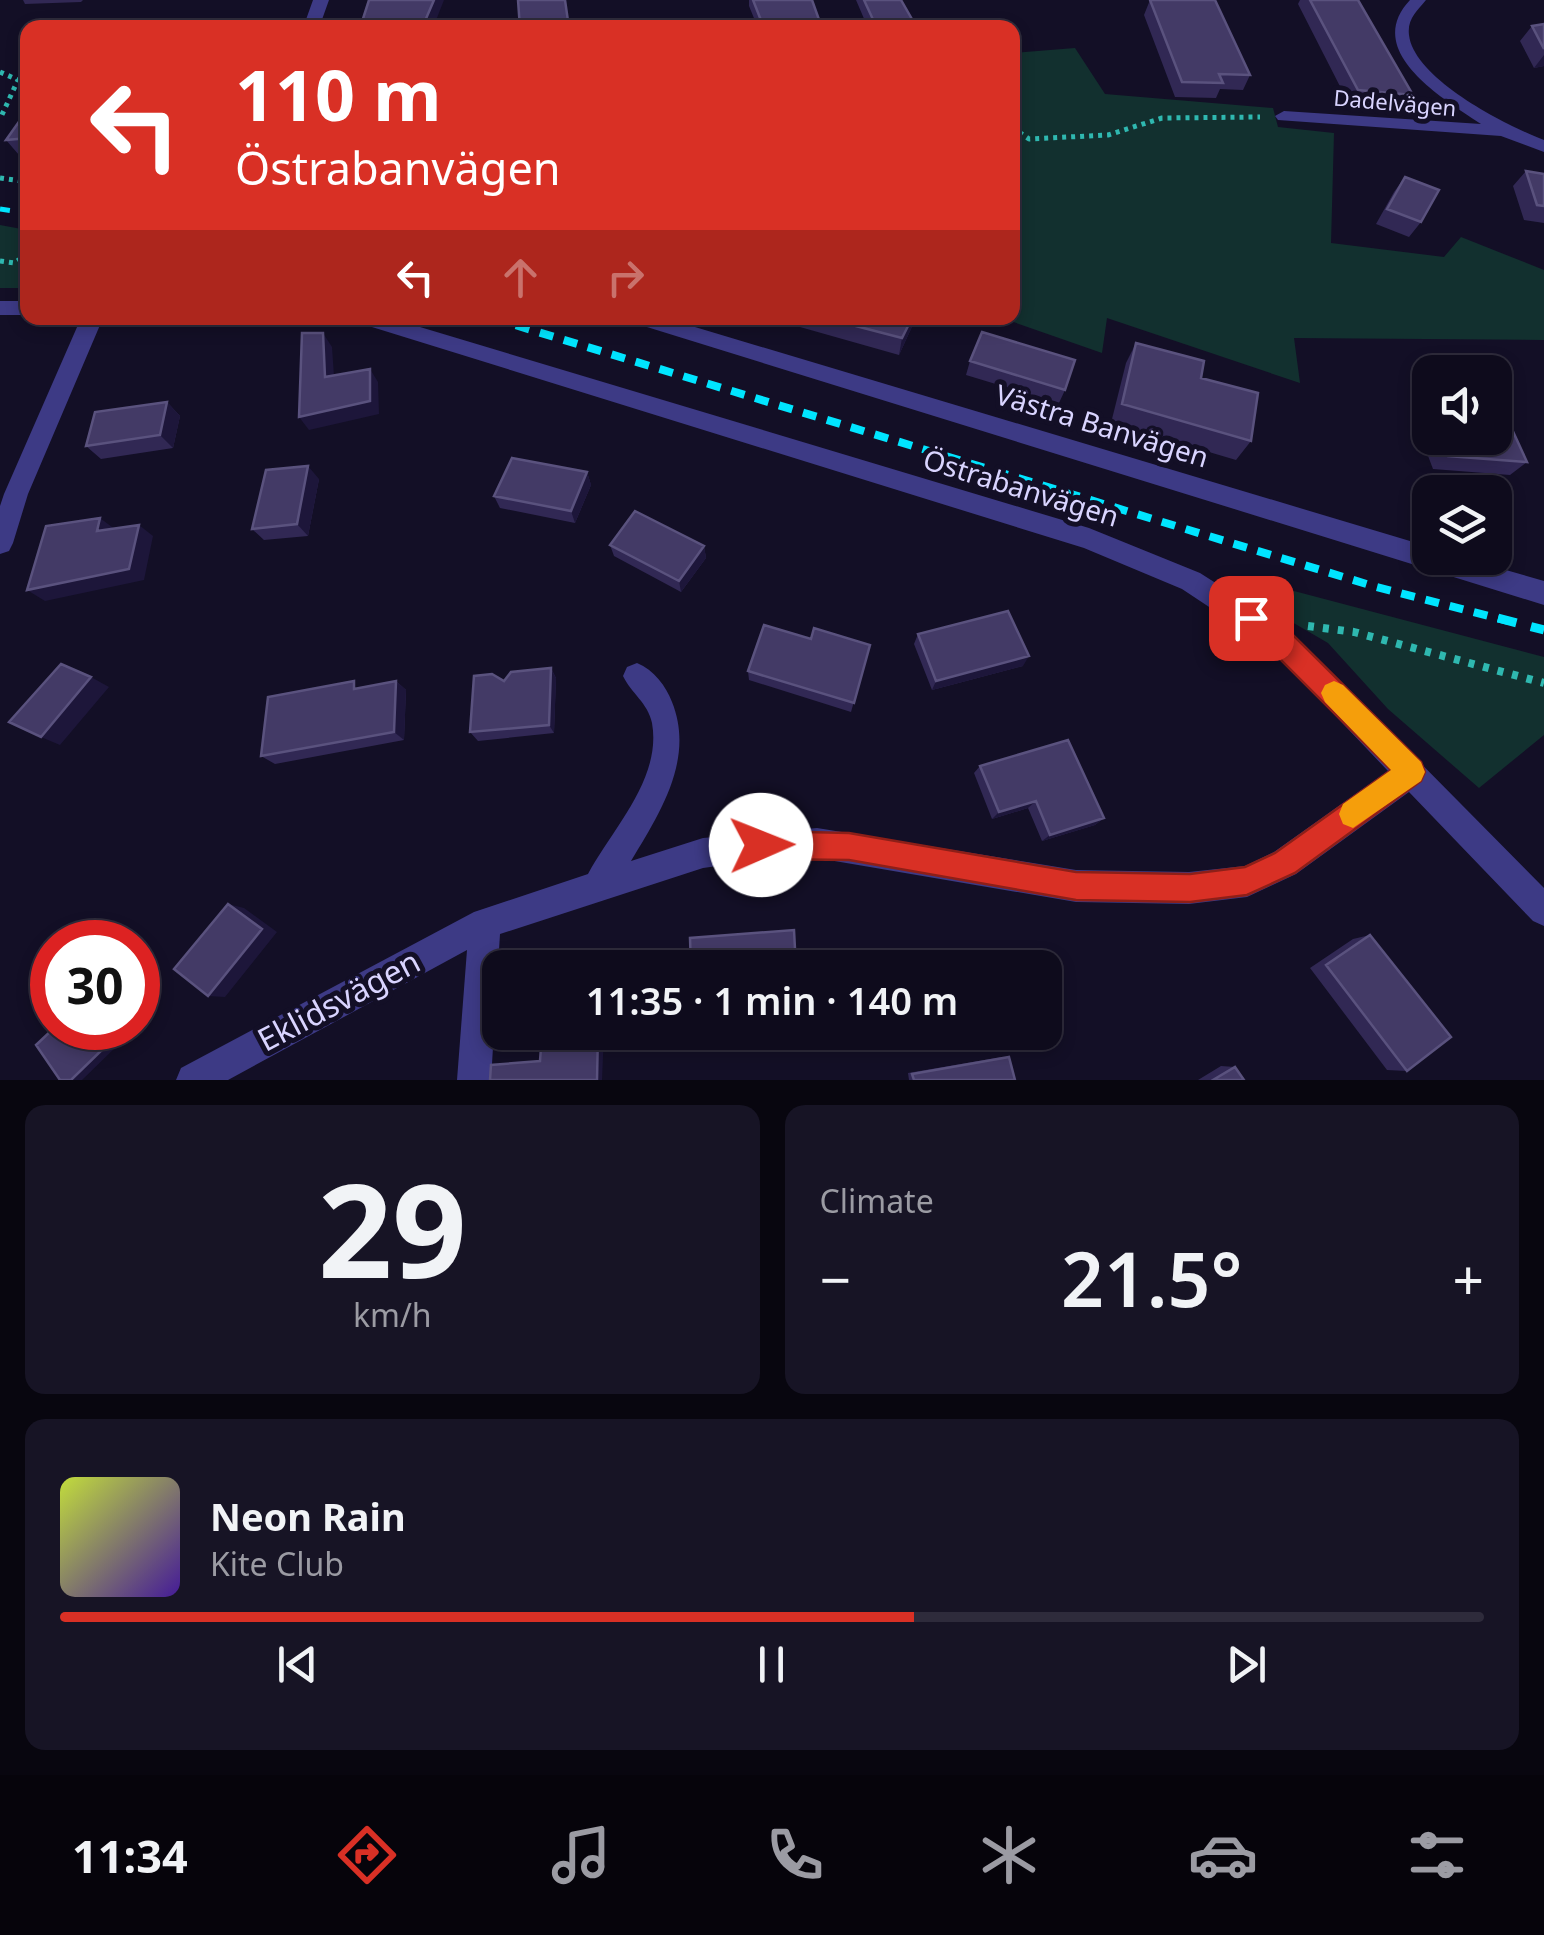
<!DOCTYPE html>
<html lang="en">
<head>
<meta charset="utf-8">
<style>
  :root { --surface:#0e0b1c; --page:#171425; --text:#f1f3f6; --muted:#9b9ba3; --line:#2e2b3b; --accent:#d93025 }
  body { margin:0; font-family:"Noto Sans",sans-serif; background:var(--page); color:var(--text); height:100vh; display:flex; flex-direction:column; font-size:38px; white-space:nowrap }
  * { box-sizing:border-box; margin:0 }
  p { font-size:32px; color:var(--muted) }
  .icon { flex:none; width:55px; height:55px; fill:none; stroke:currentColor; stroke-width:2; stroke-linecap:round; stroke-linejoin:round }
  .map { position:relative; height:1080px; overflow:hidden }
  .sheet { display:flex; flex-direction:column; gap:25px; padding:25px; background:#08060f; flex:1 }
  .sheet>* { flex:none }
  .guide { position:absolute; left:20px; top:20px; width:1000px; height:305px; border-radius:20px; box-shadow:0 5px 15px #0003,0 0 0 2px var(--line); background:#d93025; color:#fff; overflow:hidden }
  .controls { position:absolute; left:1412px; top:355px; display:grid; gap:20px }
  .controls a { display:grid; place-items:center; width:100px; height:100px; border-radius:20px; background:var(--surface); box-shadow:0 5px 15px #0003,0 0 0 2px var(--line); font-size:50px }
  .speed { position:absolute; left:30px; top:920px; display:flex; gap:20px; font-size:50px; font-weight:700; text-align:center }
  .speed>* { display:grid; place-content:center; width:130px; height:130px; border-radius:50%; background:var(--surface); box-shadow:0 5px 15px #0003,0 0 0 2px var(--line); line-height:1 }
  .speed .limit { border:15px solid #d22; background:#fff; color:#111 }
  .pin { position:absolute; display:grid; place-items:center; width:85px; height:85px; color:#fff; margin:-42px; border-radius:20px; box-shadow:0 5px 15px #0006 }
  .me { position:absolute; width:110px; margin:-55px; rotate:89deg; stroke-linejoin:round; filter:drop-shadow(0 0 8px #0008) }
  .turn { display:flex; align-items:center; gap:35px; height:210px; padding:0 50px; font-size:45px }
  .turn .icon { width:130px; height:130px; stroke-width:2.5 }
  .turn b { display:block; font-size:70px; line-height:85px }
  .lanes { display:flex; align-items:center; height:95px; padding:0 50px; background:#0003; justify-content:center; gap:50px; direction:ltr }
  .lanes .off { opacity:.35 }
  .big { font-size:75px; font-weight:600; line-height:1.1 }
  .sheet .tile { flex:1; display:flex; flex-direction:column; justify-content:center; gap:15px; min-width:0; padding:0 35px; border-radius:20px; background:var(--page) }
  .sheet .dial { align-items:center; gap:0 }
  .dial b { font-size:130px; line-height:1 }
  .song { display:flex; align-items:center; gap:30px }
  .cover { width:120px; height:120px; border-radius:15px; background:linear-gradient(135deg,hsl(70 70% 55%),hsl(260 70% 35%)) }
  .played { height:10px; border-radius:5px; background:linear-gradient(90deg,var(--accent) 60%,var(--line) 60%) }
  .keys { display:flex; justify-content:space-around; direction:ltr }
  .heat { display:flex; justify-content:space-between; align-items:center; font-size:55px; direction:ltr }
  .sheet .tiles { flex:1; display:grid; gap:25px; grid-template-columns:1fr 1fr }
  .tile:last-child { grid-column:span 2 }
  .trip { position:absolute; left:482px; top:950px; width:580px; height:100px; border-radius:20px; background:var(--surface); box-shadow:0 5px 15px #0003,0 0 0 2px var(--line); font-weight:600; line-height:100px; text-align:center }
  .tab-bar { display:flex; height:160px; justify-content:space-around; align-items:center; background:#06040b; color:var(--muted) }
  .tab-bar .icon { width:70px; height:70px }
  .tab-bar .current { color:var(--accent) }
  .tab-bar b { font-size:45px; color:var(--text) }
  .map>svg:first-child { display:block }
  .green { fill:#12302f }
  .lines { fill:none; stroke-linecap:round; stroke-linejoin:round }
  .path-far1 { stroke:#2fb8b0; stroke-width:5; stroke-dasharray:4 5; stroke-linecap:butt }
  .path { stroke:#2fb8b0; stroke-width:8; stroke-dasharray:6 9; stroke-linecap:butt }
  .street { fill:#3d3a85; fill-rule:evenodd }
  .rail-far2 { stroke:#00e5ff; stroke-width:5; stroke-dasharray:10 9; stroke-linecap:butt }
  .rail-far1 { stroke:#00e5ff; stroke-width:8; stroke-dasharray:14 11; stroke-linecap:butt }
  .rail { stroke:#00e5ff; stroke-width:9; stroke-dasharray:19 15; stroke-linecap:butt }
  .wall { fill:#312854 }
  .shaded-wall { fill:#1d163a }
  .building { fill:#433a66; stroke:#5a527e; stroke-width:2.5 }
  .route { fill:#d93025; stroke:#8d1f18; stroke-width:2.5 }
  .slow { fill:#f59e0b }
  .labels { text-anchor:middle; stroke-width:10; stroke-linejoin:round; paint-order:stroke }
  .far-street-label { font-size:22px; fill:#d9d4ff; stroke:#130f26 }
  .street-label { font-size:28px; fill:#d9d4ff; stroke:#130f26 }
  .near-street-label { font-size:32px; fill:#d9d4ff; stroke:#130f26 }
</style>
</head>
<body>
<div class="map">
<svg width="1544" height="1080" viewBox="0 0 1544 1080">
  <rect width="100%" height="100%" fill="#130f26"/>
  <path class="green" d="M1075 48 1105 94 1273 108 1278 127 1334 133 1331 243 1444 257 1461 237 1544 270V340L1294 338 1300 383 1107 318 1102 353 1002 318H1012L1013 53Z
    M0 225 27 230V288H0Z
    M1294 591 1544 657V735L1479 788 1388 709 1328 643 1254 600Z"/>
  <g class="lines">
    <path class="path-far1" d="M0 72 18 80 0 119
      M1012 127 1029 139 1108 135 1162 118 1260 117
      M0 178 28 182
      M0 261 14 263 28 254"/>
    <path class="path" d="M1308 626 1354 632 1544 683"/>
    <path class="street" d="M313 0H329L319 28H303Z
      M1410 0H1426C1417 11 1407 19 1409 35 1414 79 1507 126 1544 140V152L1501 136 1278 120 1275 116 1284 111 1481 124C1442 98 1362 51 1410 0Z
      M0 301H28V315H0Z
      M81 318H103L28 494 13 543 9 551 0 554V506L4 494Z
      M355 318H390L1089 528 1200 573 1289 630 1544 888V926L1533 921 1409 792 1296 874 1247 897 1189 904 1076 902 817 858 761 860 703 868 500 934 491 1080H457L467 950 228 1080H176L181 1068 474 912 588 874C612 829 662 779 652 723 648 703 631 693 623 676L627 667 637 663C654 670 666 686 672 702 695 759 660 813 631 861L703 838 817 828 1076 870 1189 872 1245 866 1274 852 1388 771 1271 648 1182 589 1084 548 359 323Z
      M630 318H665L1430 547V558H1464L1544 581V605L634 323Z"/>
    <path class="rail-far2" d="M0 209 28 213"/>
    <path class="rail-far1" d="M492 318 1373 586 1508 621"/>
    <path class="rail" d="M1498 618 1544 630"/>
  </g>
  <path class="wall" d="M23 0H83L81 2 25 4Z
    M749 0H812L822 28H758L749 6Z
    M856 0H901L913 21 912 28H868Z
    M1150 0 1250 75 1243 90 1220 89 1216 98 1175 97 1144 15Z
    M1300 0H1358L1413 95 1403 109 1349 104 1298 4Z
    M1544 24V66L1534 68 1520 41 1532 26Z
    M28 109V154L19 155 6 140Z
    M1526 171 1544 174V223L1524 220 1513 186Z
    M1405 177 1421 222 1409 237 1376 224 1394 192Z
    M800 318H916L899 355 800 327Z
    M1136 343 1251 441 1236 460 1111 423 1126 363Z
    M970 361 1065 390 1059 403 966 375Z
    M167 402 180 416 173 448 101 459 86 446Z
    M1430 422V438H1495L1527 462 1510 475 1433 469 1419 432Z
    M587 472 591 485 575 523 500 508 494 496Z
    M319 479 308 536 264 540 252 529Z
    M610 545 704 546 706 558 681 592 614 556Z
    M918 634 1023 666 932 690 914 644Z
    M811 639 870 645 851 712 749 680 748 671Z
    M551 668 556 678 554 733 478 741 470 732 504 681Z
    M396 681 406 690 404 740 275 764 261 756 361 687Z
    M980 766 1104 818 1095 825 1042 841 1028 808 992 819 974 773Z
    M1370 935 1407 1071 1387 1070 1310 968 1353 939Z
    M1002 1057H1009L1015 1080H909L908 1073Z
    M1221 1066 1235 1067 1244 1080H1198Z"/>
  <path class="shaded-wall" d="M434 0H444L433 28H422Z
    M913 21 912 28H876V26Z
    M1544 55V66L1534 68Z
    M912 318H916L899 355 902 338Z
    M323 333 332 347 335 391 325 377Z
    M370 369 378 382 379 414 309 430 299 417Z
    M167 402 180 416 173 448 160 435Z
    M308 466 319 479 308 536 297 524Z
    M587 472 591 485 575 523 571 511Z
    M100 518 116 530 97 531Z
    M139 525 153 536 144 580 45 601 27 590Z
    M704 546 706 558 681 592 679 581Z
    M1029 656 1023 666 932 690 936 681Z
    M551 668 556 678 554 733 549 725Z
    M91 677 109 687 60 745 41 737Z
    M396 681 406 690 404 740 394 732Z
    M1036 801 1028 808 992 819 999 812Z
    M1104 818 1095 825 1042 841 1050 835Z
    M228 904 244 908 277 932 225 997 208 996Z
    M68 1028H79L85 1037 74 1036Z
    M97 1028H107L119 1044 82 1080H71Z
    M598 1032H604L602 1080H597Z"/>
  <path class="building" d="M369 0H434L422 28H360Z
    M518 0H565L568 21 573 20 574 28H520Z
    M753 0H812L822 28H764Z
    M864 0H901L913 21 876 26Z
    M1150 0H1215L1250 75 1219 74 1223 83 1182 82Z
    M1310 0H1358L1413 95 1358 90Z
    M1544 24V49L1532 26Z
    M28 109V138L6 140Z
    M1526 171 1544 174V206L1537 205Z
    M1405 177 1439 190 1421 222 1387 209Z
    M825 318H912L902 338Z
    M982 332 1075 360 1065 390 970 361Z
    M302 333H323L325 377 370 369V401L299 417Z
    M1136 343 1204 361 1201 378 1258 393 1251 441 1122 404Z
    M167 402 160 435 86 446 95 412Z
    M1495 424 1510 425 1527 462 1448 456 1441 438H1495Z
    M512 458 587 472 571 511 494 496Z
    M308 466 297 524 252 529 266 470Z
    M635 511 704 546 679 581 610 545Z
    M100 518 97 531 139 525 129 569 27 590 46 526Z
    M1008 611 1029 656 936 681 918 634Z
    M764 625 811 639 814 628 870 645 854 703 748 671Z
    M61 664 91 677 41 737 9 722Z
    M551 668 549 725 470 732 474 676 492 674 504 681 511 672Z
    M354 681V689L396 681 394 732 261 756 268 697Z
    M1068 740 1104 818 1050 835 1036 801 999 812 980 766Z
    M228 904 262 929 208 996 174 969Z
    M794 930 796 968H691L690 938Z
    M1370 935 1451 1037 1407 1071 1326 965Z
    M54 1028H68L74 1036 84 1028H97L108 1044 71 1080H60L36 1045Z
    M598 1032 597 1080H490L491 1065 540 1061 542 1033Z
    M1009 1057 1015 1080H914L912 1074Z
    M1235 1067 1244 1080H1213Z"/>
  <path class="route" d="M1251 607 1289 631 1421 762 1425 772 1421 781 1295 873 1247 895 1190 902 1076 900 849 860 761 859 751 855 747 845 751 835 761 831 849 833 1076 872 1190 874 1245 867 1275 853 1391 770 1239 618 1242 610Z"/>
  <path class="slow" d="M1334 681 1343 685 1421 762 1425 772 1421 781 1353 828 1343 824 1339 814 1343 804 1391 770 1325 702 1321 693 1325 685Z"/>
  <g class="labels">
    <g class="far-street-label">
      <text transform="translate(1395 103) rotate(5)" y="8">Dadelvägen</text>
    </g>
    <g class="street-label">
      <text transform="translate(1102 426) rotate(17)" y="10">Västra Banvägen</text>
      <text transform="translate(1021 488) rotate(17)" y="10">Östrabanvägen</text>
    </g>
    <g class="near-street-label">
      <text transform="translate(339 1001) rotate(-28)" y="11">Eklidsvägen</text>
    </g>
  </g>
</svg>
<div class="controls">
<a><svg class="icon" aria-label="sound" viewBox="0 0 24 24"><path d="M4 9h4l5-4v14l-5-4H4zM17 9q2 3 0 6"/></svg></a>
<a><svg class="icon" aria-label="layers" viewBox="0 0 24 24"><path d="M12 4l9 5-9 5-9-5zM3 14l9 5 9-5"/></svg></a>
</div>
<div class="speed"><div class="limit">30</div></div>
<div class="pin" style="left:1251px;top:618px;background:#d93025"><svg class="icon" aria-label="arrive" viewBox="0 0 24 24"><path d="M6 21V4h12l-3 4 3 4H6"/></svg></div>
<svg class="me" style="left:761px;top:845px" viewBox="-20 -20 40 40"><circle r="19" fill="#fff"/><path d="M0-13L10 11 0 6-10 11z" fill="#d93025"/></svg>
<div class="trip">11:35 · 1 min · 140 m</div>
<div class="guide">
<div class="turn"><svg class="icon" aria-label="left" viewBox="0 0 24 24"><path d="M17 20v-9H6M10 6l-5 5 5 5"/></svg><div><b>110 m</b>Östrabanvägen</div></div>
<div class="lanes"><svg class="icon" aria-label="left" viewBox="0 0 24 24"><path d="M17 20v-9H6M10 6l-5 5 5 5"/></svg><svg class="icon off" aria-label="ahead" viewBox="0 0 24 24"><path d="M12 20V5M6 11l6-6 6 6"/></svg><svg class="icon off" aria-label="right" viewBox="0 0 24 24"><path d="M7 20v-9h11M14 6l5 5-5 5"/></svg></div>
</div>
</div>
<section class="sheet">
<div class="tiles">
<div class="tile dial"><b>29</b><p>km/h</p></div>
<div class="tile"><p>Climate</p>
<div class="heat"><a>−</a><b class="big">21.5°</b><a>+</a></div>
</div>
<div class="tile">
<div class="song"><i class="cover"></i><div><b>Neon Rain</b><p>Kite Club</p></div></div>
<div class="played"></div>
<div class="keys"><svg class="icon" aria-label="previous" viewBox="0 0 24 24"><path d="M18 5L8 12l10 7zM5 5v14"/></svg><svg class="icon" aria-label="pause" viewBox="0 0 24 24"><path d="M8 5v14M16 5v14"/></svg><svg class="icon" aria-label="next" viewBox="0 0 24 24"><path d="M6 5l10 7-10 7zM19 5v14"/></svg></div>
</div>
</div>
</section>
<nav class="tab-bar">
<b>11:34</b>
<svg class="icon current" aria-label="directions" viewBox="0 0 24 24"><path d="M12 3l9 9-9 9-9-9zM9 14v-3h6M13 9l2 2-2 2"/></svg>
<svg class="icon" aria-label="music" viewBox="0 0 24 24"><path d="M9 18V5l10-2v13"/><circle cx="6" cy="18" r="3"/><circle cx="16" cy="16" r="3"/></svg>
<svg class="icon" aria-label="phone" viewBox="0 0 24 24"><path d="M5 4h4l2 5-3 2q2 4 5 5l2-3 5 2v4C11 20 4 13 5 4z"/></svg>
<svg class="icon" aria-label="climate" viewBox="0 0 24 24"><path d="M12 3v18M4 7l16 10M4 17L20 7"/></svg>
<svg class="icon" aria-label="car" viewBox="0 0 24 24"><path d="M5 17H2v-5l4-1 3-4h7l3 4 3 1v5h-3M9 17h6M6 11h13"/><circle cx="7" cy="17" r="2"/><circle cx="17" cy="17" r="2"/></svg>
<svg class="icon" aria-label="filters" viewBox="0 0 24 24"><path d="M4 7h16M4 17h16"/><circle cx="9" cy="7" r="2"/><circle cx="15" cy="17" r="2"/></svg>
</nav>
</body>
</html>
